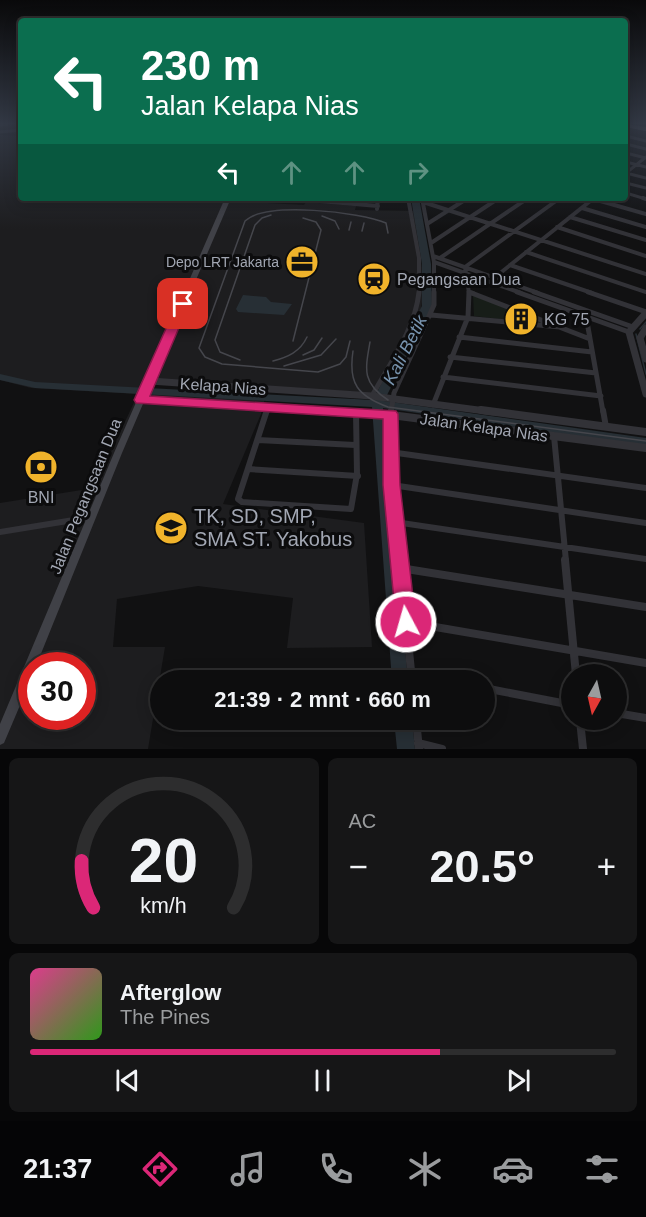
<!DOCTYPE html>
<html lang="id">
<head>
<meta charset="utf-8">
<style>
  :root { --surface:#0d0d0e; --page:#161617; --text:#f1f3f6; --muted:#9a9c9e; --line:#2d2d2e; --accent:#db2777 }
  body { margin:0; font-family:Helvetica,sans-serif; background:var(--page); color:var(--text); height:100vh; display:flex; flex-direction:column; font-size:22px; white-space:nowrap }
  * { box-sizing:border-box; margin:0 }
  p { font-size:20px; color:var(--muted) }
  .icon { flex:none; width:33px; height:33px; fill:none; stroke:currentColor; stroke-width:2; stroke-linecap:round; stroke-linejoin:round }
  .map { position:relative; height:749px; overflow:hidden }
  .drawer { display:flex; flex-direction:column; gap:9px; padding:9px; background:#070708; flex:1 }
  .drawer>* { flex:none }
  .guide { position:absolute; left:18px; top:18px; width:610px; height:183px; border-radius:6px; box-shadow:0 3px 15px #0003,0 0 0 2px var(--line); background:#0b6e4f; color:#fff; overflow:hidden }
  .needle { width:39px; rotate:188deg }
  .fabs { position:absolute; left:561px; top:664px; display:grid; gap:12px }
  .fabs a { display:grid; place-items:center; width:66px; height:66px; border-radius:50%; background:var(--surface); box-shadow:0 3px 15px #0003,0 0 0 2px var(--line); font-size:30px }
  .speed { position:absolute; left:18px; top:652px; display:flex; gap:12px; font-size:30px; font-weight:700; text-align:center }
  .speed>* { display:grid; place-content:center; width:78px; height:78px; border-radius:50%; background:var(--surface); box-shadow:0 3px 15px #0003,0 0 0 2px var(--line); line-height:1 }
  .speed .limit { border:9px solid #d22; background:#fff; color:#111 }
  .pin { position:absolute; display:grid; place-items:center; width:51px; height:51px; color:#fff; margin:-26px; border-radius:12px; box-shadow:0 3px 9px #0006 }
  .me { position:absolute; width:66px; margin:-33px; rotate:354deg; stroke-linejoin:round; filter:drop-shadow(0 0 4px #0008) }
  .turn { display:flex; align-items:center; gap:21px; height:126px; padding:0 24px; font-size:27px }
  .turn .icon { width:78px; height:78px; stroke-width:2.5 }
  .turn b { display:block; font-size:42px; line-height:51px }
  .lanes { display:flex; align-items:center; height:57px; padding:0 24px; background:#0003; justify-content:center; gap:30px; direction:ltr }
  .lanes .off { opacity:.35 }
  .big { font-size:45px; font-weight:700; line-height:1.1 }
  .drawer .widget { flex:1; display:flex; flex-direction:column; justify-content:center; gap:9px; min-width:0; padding:0 21px; border-radius:9px; background:var(--page) }
  .drawer .dial { align-items:center; gap:0 }
  .dial svg { height:156px; overflow:visible; fill:none; stroke:var(--line); stroke-width:7; stroke-linecap:round; text-anchor:middle }
  .dial text { fill:var(--text); stroke:none }
  .song { display:flex; align-items:center; gap:18px }
  .cover { width:72px; height:72px; border-radius:9px; background:linear-gradient(135deg,hsl(330 70% 55%),hsl(110 70% 35%)) }
  .played { height:6px; border-radius:3px; background:linear-gradient(90deg,var(--accent) 70%,var(--line) 70%) }
  .keys { display:flex; justify-content:space-around; direction:ltr }
  .heat { display:flex; justify-content:space-between; align-items:center; font-size:33px; direction:ltr }
  .drawer .tiles { flex:1; display:grid; gap:9px; grid-template-columns:1fr 1fr }
  .widget:last-child { grid-column:span 2 }
  .trip { position:absolute; left:150px; top:670px; width:345px; height:60px; border-radius:30px; background:var(--surface); box-shadow:0 3px 15px #0003,0 0 0 2px var(--line); font-weight:700; line-height:60px; text-align:center }
  .menu { display:flex; height:96px; justify-content:space-around; align-items:center; background:#050506; color:var(--muted) }
  .menu .icon { width:42px; height:42px }
  .menu .active { color:var(--accent) }
  .menu b { font-size:27px; color:var(--text) }
  .map>svg:first-child { display:block }
  .built { fill:#1d1d1f; fill-rule:evenodd }
  .green { fill:#171d18 }
  .water { fill:#272f35 }
  .lines { fill:none; stroke-linecap:round; stroke-linejoin:round }
  .stream { stroke:#272f35; stroke-width:1.5 }
  .river { fill:#272f35; fill-rule:evenodd }
  .minor-far4 { stroke:#323237; stroke-width:3 }
  .minor-far3 { stroke:#323237; stroke-width:4 }
  .minor-far2 { stroke:#323237; stroke-width:5 }
  .minor-far1 { stroke:#323237; stroke-width:6 }
  .minor { stroke:#323237; stroke-width:8 }
  .tertiary-far1 { stroke:#323237; stroke-width:7 }
  .tertiary { stroke:#323237; stroke-width:8 }
  .secondary { fill:#404147; fill-rule:evenodd }
  .motorway { fill:#5e6068; fill-rule:evenodd }
  .tram { stroke:#45464c; stroke-width:1.5 }
  .route { fill:#db2777; stroke:#8e194d; stroke-width:1.5 }
  .labels { text-anchor:middle; stroke-width:6; stroke-linejoin:round; paint-order:stroke }
  .far-poi-label { font-size:14px; fill:#a2a7b3; stroke:#0c0c0d; text-anchor:end }
  .poi-label { font-size:16px; fill:#a2a7b3; stroke:#0c0c0d; text-anchor:start }
  .street-label { font-size:16px; fill:#a2a7b3; stroke:#0c0c0d }
  .water-label { font-size:18px; font-style:italic; fill:#7894af; stroke:#0c0c0d }
  .near-poi-label { font-size:20px; fill:#a2a7b3; stroke:#0c0c0d; text-anchor:start }
</style>
</head>
<body>
<div class="map">
<svg width="646" height="749" viewBox="0 0 646 749">
  <rect width="100%" height="100%" fill="#111112"/>
  <path class="built" d="M0 135 21 136V198H230L229 201 304 205 306 202 356 206 355 210 416 211 424 286 421 310 372 395 151 381 146 393 265 398 261 414 223 504 364 523 372 647 287 648 293 598 198 586 117 599 113 647H165L148 749H0V503L94 488 138 394 31 388 0 380ZM32 666H82V717H32Z"/>
  <path class="green" d="M473 295 550 325 474 316Z"/>
  <path class="water" d="M243 295 266 297 271 302 292 304 284 315 238 312 236 309Z"/>
  <g class="lines">
    <path class="stream" d="M640 329 646 322
      M636 334 646 374"/>
    <path class="river" d="M411 198H419L431 264 432 306 384 401 646 438V446L383 408 408 681H392L372 407 35 388 0 380V374L35 382 373 400 422 306V264Z
      M394 720H412L415 749H397Z"/>
    <path class="minor-far4" d="M0 125 7 124
      M0 132 21 130
      M626 136 646 141
      M626 144 646 149
      M626 153 646 158
      M626 162 646 167
      M626 173 646 157
      M626 173 646 178
      M626 183 646 188
      M626 193 646 199
      M284 198 302 200
      M590 198 595 200
      M466 200 468 198
      M497 200 499 198
      M526 200 528 198
      M558 200 560 198
      M592 200 594 198"/>
    <path class="minor-far3" d="M284 198 378 206
      M408 198 419 258V293
      M422 198 434 262V293
      M590 198 646 214
      M643 198 646 199
      M423 202 646 274
      M582 208 646 227
      M377 209 378 198
      M570 217 646 240
      M427 224 468 198
      M557 227 646 256
      M431 243 499 198
      M526 252 646 292
      M433 256 538 293
      M440 258 528 198
      M434 262 521 293
      M510 265 592 293
      M494 278 594 198
      M469 292 473 293
      M469 293 465 267 560 198"/>
    <path class="minor-far2" d="M469 292 590 339
      M517 292 629 332
      M534 292 633 327
      M588 292 646 312
      M431 315 560 327
      M586 316 603 412
      M459 337 592 352
      M450 357 596 373
      M443 377 601 396
      M372 396C390 363 415 330 419 292
      M433 405 468 317 469 292
      M267 412 268 408
      M391 412 394 393 434 305V292"/>
    <path class="minor-far1" d="M267 410 238 499 242 502 351 509 357 474 356 413
      M391 410C384 455 395 516 400 561
      M603 410 606 427
      M554 436 566 561
      M258 440 355 445
      M390 452 646 488
      M248 469 358 476
      M392 485 646 523
      M395 522 646 559
      M0 532 92 517"/>
    <path class="minor" d="M400 560 412 681
      M565 560 576 675
      M400 568 646 607
      M406 622 646 663
      M411 674 448 681
      M484 688 572 705
      M616 713 646 718
      M416 720 419 749
      M580 720 583 749
      M418 743 442 749"/>
    <path class="tertiary-far1" d="M646 313 629 332 646 394
      M646 328 640 338 646 359
      M150 381 372 396 493 412
      M141 400 338 412"/>
    <path class="tertiary" d="M313 410 391 415 646 448
      M481 410 646 432"/>
    <path class="secondary" d="M626 125 646 129V131L626 127Z
      M225 198H231L122 453 36 666H32V677L4 743 0 745V724L114 453Z"/>
    <path class="motorway" d="M626 124 646 127V131L626 127Z"/>
    <path class="tram" d="M322 216 335 221 339 229
      M349 230 351 222
      M362 231 364 223
      M293 341 321 230 316 222 303 218
      M350 341 346 357 340 364 318 372 222 364 205 357 199 348 245 221C266 201 360 212 386 223L388 233
      M370 342C365 370 362 383 388 400
      M353 351C348 384 358 396 388 407L646 441
      M303 355 314 350 322 338
      M240 360 220 352 215 340 255 225 262 218 271 215
      M273 361C288 357 300 352 307 337
      M284 366 321 355 336 339"/>
  </g>
  <linearGradient id="sky" x2="0" y2="1"><stop stop-color="#09090a"/><stop offset="0.54" stop-color="#323844"/><stop offset="1" stop-color="#323844" stop-opacity="0"/></linearGradient>
  <rect width="646" height="229" fill="url(#sky)"/>
  <path class="route" d="M183 300 189 304 150 396 396 411 398 414 400 485 416 622 413 628 406 631 399 628 396 622 383 485V419L136 403 134 400 177 304Z"/>
  <defs>
    <g id="office-disc" transform="scale(1.725)"><circle r="9.5" fill="#f0b32b" stroke="#0c0c0d"/><path d="M-6-3h4V-5.5h4V-3h4V5H-6ZM-1-4.5V-3h2v-1.5ZM-6 0V1H6V0Z" fill="#111"/></g>
    <g id="station-disc" transform="scale(1.725)"><circle r="9.5" fill="#f0b32b" stroke="#0c0c0d"/><path d="M-3-6H3Q5-6 5-4V2Q5 4 3 4L4.5 6H3L1.5 4h-3L-3 6H-4.5L-3 4Q-5 4-5 2V-4Q-5-6-3-6ZM-3.5-4v3h7v-3ZM-3.5 1v1.5H-2V1ZM2 1v1.5H3.5V1Z" fill="#111"/></g>
    <g id="building-disc" transform="scale(1.725)"><circle r="9.5" fill="#f0b32b" stroke="#0c0c0d"/><path d="M-4-6H4V6H1V3H-1V6H-4ZM-2.5-4.3h1.7v1.8h-1.7ZM.8-4.3h1.7v1.8H.8ZM-2.5-1h1.7V.8h-1.7ZM.8-1h1.7V.8H.8Z" fill="#111"/></g>
    <g id="bank-disc" transform="scale(1.725)"><circle r="9.5" fill="#f0b32b" stroke="#0c0c0d"/><path d="M-6-4H6V4H-6ZM0-2.3a2.3 2.3 0 1 0 0 4.6a2.3 2.3 0 1 0 0-4.6Z" fill="#111"/></g>
    <g id="school-disc" transform="scale(1.725)"><circle r="9.5" fill="#f0b32b" stroke="#0c0c0d"/><path d="M0-5L7-2L0 1L-7-2ZM-4 1L0 2.5L4 1V4Q0 6-4 4Z" fill="#111"/></g>
  </defs>
  <g fill-rule="evenodd">
    <use href="#office-disc" x="302" y="262"/>
    <use href="#station-disc" x="374" y="279"/>
    <use href="#building-disc" x="521" y="319"/>
    <use href="#bank-disc" x="41" y="467"/>
    <use href="#school-disc" x="171" y="528"/>
  </g>
  <g class="labels">
    <g class="far-poi-label">
      <text x="279" y="267">Depo LRT Jakarta</text>
    </g>
    <g class="poi-label">
      <text x="397" y="285">Pegangsaan Dua</text>
      <text x="544" y="325">KG 75</text>
      <text x="41" y="503" text-anchor="middle">BNI</text>
    </g>
    <g class="street-label">
      <text transform="translate(223 386) rotate(4)" y="6">Kelapa Nias</text>
      <text transform="translate(484 427) rotate(8)" y="6">Jalan Kelapa Nias</text>
      <text transform="translate(85 496) rotate(-68)" y="6">Jalan Pegangsaan Dua</text>
    </g>
    <g class="water-label">
      <text transform="translate(405 350) rotate(-63)" y="6">Kali Betik</text>
    </g>
    <g class="near-poi-label">
      <text x="194" y="523">TK, SD, SMP,<tspan x="194" dy="23">SMA ST. Yakobus</tspan></text>
    </g>
  </g>
</svg>
<div class="fabs">
<a><svg class="needle" viewBox="-14 -14 28 28"><path d="M0-13l5 13h-10z" fill="#e53935"/><path d="M0 13l5-13h-10z" fill="#9a9c9e"/></svg></a>
</div>
<div class="speed"><div class="limit">30</div></div>
<div class="pin" style="left:183px;top:304px;background:#d93025"><svg class="icon" aria-label="arrive" viewBox="0 0 24 24"><path d="M6 21V4h12l-3 4 3 4H6"/></svg></div>
<svg class="me" style="left:406px;top:622px" viewBox="-20 -20 40 40"><circle r="17" fill="#db2777" stroke="#fff" stroke-width="3"/><path d="M0-11L8 9 0 5-8 9z" fill="#fff"/></svg>
<div class="trip">21:39 · 2 mnt · 660 m</div>
<div class="guide">
<div class="turn"><svg class="icon" aria-label="left" viewBox="0 0 24 24"><path d="M17 20v-9H6M10 6l-5 5 5 5"/></svg><div><b>230 m</b>Jalan Kelapa Nias</div></div>
<div class="lanes"><svg class="icon" aria-label="left" viewBox="0 0 24 24"><path d="M17 20v-9H6M10 6l-5 5 5 5"/></svg><svg class="icon off" aria-label="ahead" viewBox="0 0 24 24"><path d="M12 20V5M6 11l6-6 6 6"/></svg><svg class="icon off" aria-label="ahead" viewBox="0 0 24 24"><path d="M12 20V5M6 11l6-6 6 6"/></svg><svg class="icon off" aria-label="right" viewBox="0 0 24 24"><path d="M7 20v-9h11M14 6l5 5-5 5"/></svg></div>
</div>
</div>
<section class="drawer">
<div class="tiles">
<div class="widget dial"><svg viewBox="0 0 100 80">
<path d="M14 69A42 42 0 1 1 86 69"/>
<path d="M14 69A42 42 0 0 1 8 45" stroke="#db2777"/>
<text x="50" y="56" font-size="32" font-weight="700">20</text>
<text x="50" y="72" font-size="11">km/h</text>
</svg></div>
<div class="widget"><p>AC</p>
<div class="heat"><a>−</a><b class="big">20.5°</b><a>+</a></div>
</div>
<div class="widget">
<div class="song"><i class="cover"></i><div><b>Afterglow</b><p>The Pines</p></div></div>
<div class="played"></div>
<div class="keys"><svg class="icon" aria-label="previous" viewBox="0 0 24 24"><path d="M18 5L8 12l10 7zM5 5v14"/></svg><svg class="icon" aria-label="pause" viewBox="0 0 24 24"><path d="M8 5v14M16 5v14"/></svg><svg class="icon" aria-label="next" viewBox="0 0 24 24"><path d="M6 5l10 7-10 7zM19 5v14"/></svg></div>
</div>
</div>
</section>
<nav class="menu">
<b>21:37</b>
<svg class="icon active" aria-label="directions" viewBox="0 0 24 24"><path d="M12 3l9 9-9 9-9-9zM9 14v-3h6M13 9l2 2-2 2"/></svg>
<svg class="icon" aria-label="music" viewBox="0 0 24 24"><path d="M9 18V5l10-2v13"/><circle cx="6" cy="18" r="3"/><circle cx="16" cy="16" r="3"/></svg>
<svg class="icon" aria-label="phone" viewBox="0 0 24 24"><path d="M5 4h4l2 5-3 2q2 4 5 5l2-3 5 2v4C11 20 4 13 5 4z"/></svg>
<svg class="icon" aria-label="climate" viewBox="0 0 24 24"><path d="M12 3v18M4 7l16 10M4 17L20 7"/></svg>
<svg class="icon" aria-label="car" viewBox="0 0 24 24"><path d="M5 17H2v-5l4-1 3-4h7l3 4 3 1v5h-3M9 17h6M6 11h13"/><circle cx="7" cy="17" r="2"/><circle cx="17" cy="17" r="2"/></svg>
<svg class="icon" aria-label="filters" viewBox="0 0 24 24"><path d="M4 7h16M4 17h16"/><circle cx="9" cy="7" r="2"/><circle cx="15" cy="17" r="2"/></svg>
</nav>
</body>
</html>
